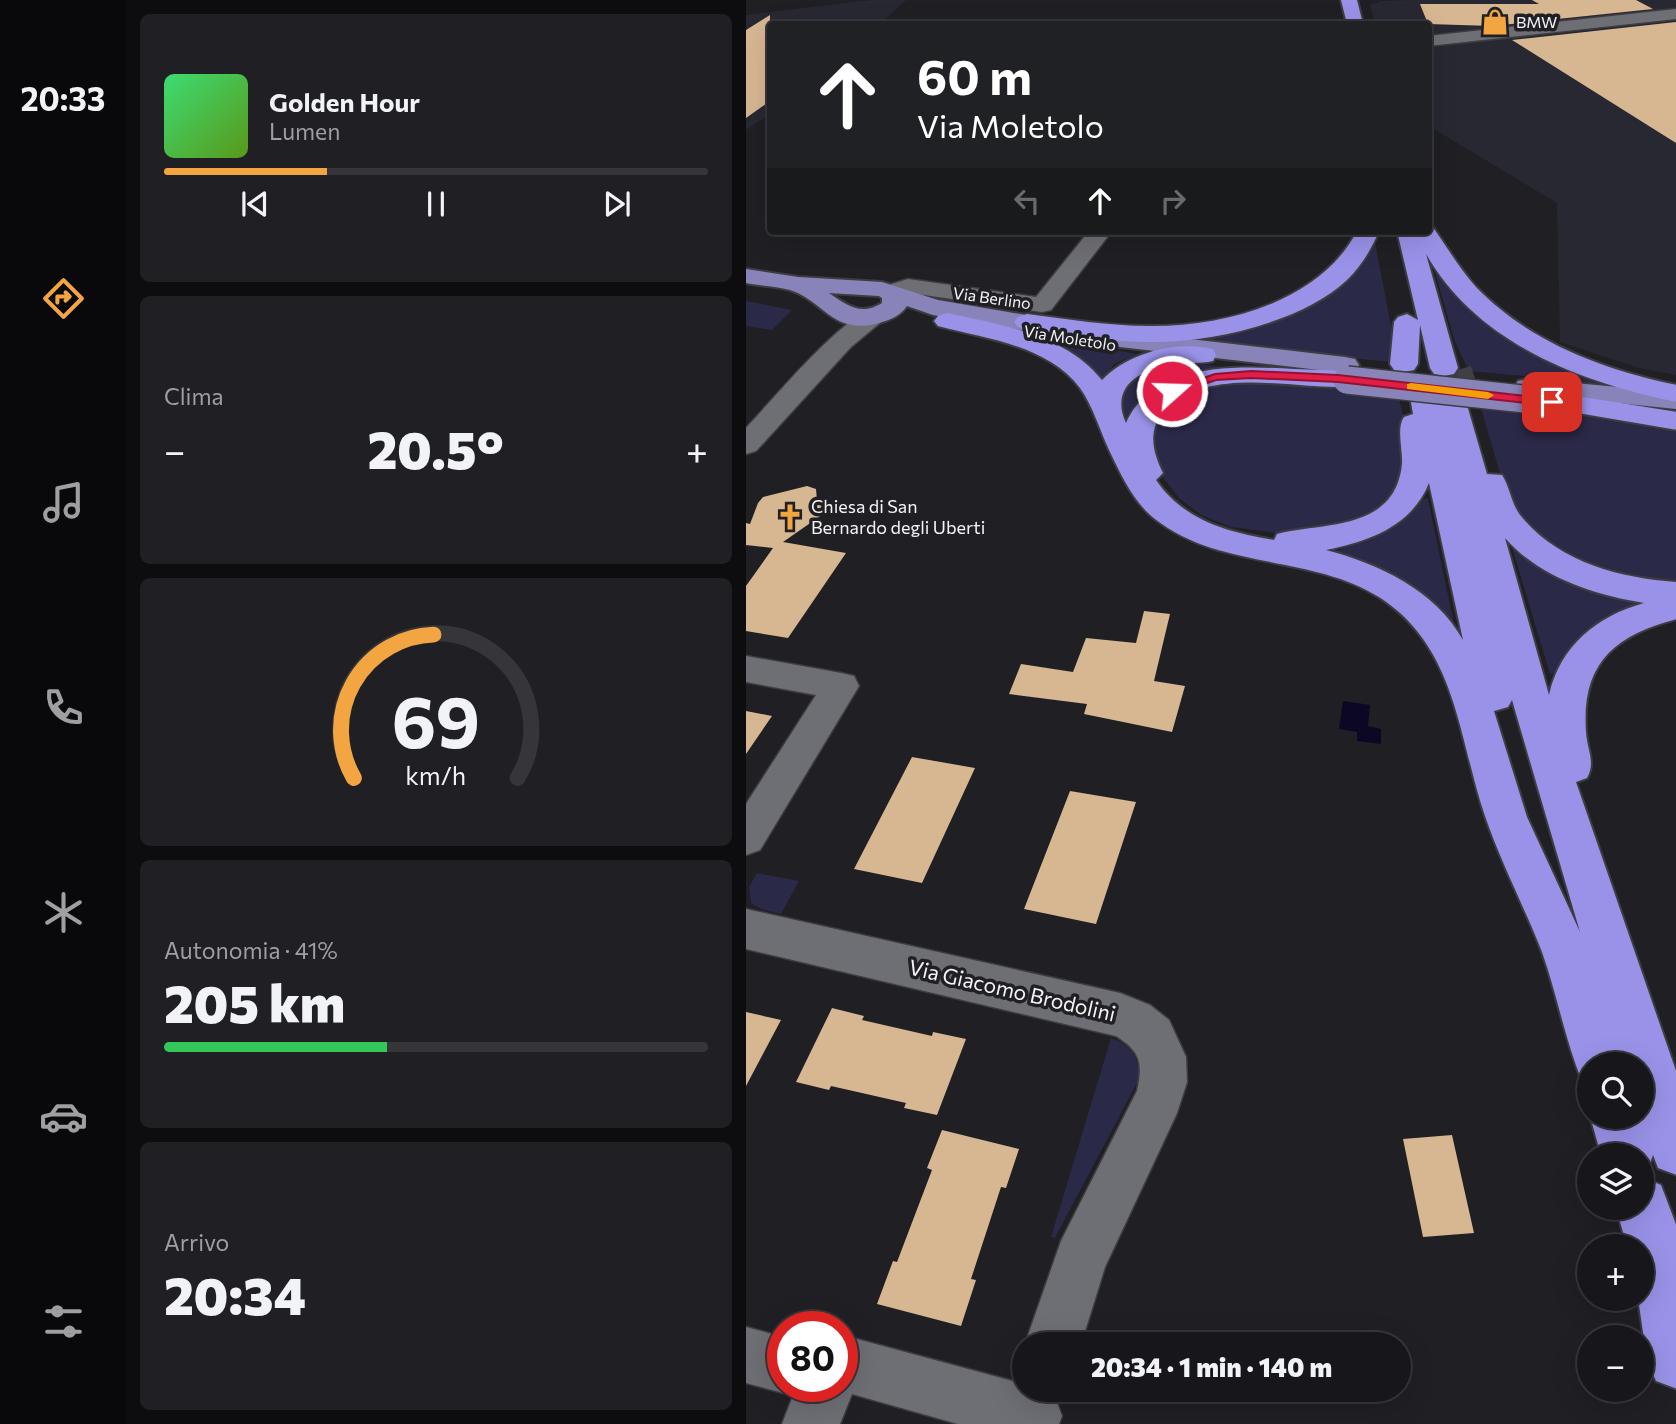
<!DOCTYPE html>
<html lang="it">
<head>
<meta charset="utf-8">
<style>
  :root { --surface:#17171b; --page:#202024; --text:#f1f3f6; --muted:#9e9fa3; --line:#36363a; --accent:#f2a541 }
  body { margin:0; font-family:Commissioner,sans-serif; background:var(--page); color:var(--text); height:100vh; display:flex; flex-direction:column; font-size:26px; white-space:nowrap }
  * { box-sizing:border-box; margin:0 }
  p { font-size:23px; color:var(--muted) }
  .icon { flex:none; width:38px; height:38px; fill:none; stroke:currentColor; stroke-width:2; stroke-linecap:round; stroke-linejoin:round }
  .map { position:relative; flex:1; overflow:hidden }
  .sheet { display:flex; flex-direction:column; gap:14px; padding:14px; background:#0d0d0f; width:620px }
  .sheet>* { flex:none }
  .top-card { position:absolute; left:21px; top:21px; width:665px; height:214px; border-radius:7px; box-shadow:0 7px 28px #0002,0 0 0 2px var(--line); background:#202124; color:#fff; overflow:hidden }
  .fabs { position:absolute; left:831px; top:1052px; display:grid; gap:14px }
  .fabs a { display:grid; place-items:center; width:77px; height:77px; border-radius:50%; background:var(--surface); box-shadow:0 7px 28px #0002,0 0 0 2px var(--line); font-size:35px }
  .speed { position:absolute; left:21px; top:1311px; display:flex; gap:14px; font-size:35px; font-weight:700; text-align:center }
  .speed>* { display:grid; place-content:center; width:91px; height:91px; border-radius:50%; background:var(--surface); box-shadow:0 7px 28px #0002,0 0 0 2px var(--line); line-height:1 }
  .speed .limit { border:10px solid #d22; background:#fff; color:#111 }
  .pin { position:absolute; display:grid; place-items:center; width:60px; height:60px; color:#fff; margin:-30px; border-radius:14px; box-shadow:0 4px 10px #0006 }
  .me { position:absolute; width:77px; margin:-38px; rotate:70deg; stroke-linejoin:round; filter:drop-shadow(0 0 5px #0008) }
  .turn { display:flex; align-items:center; gap:24px; height:147px; padding:0 35px; font-size:32px }
  .turn .icon { width:91px; height:91px; stroke-width:2.5 }
  .turn b { display:block; font-size:49px; line-height:60px }
  .lanes { display:flex; align-items:center; height:66px; padding:0 35px; background:#0003; justify-content:center; gap:35px; direction:ltr }
  .lanes .off { opacity:.35 }
  .big { font-size:52px; font-weight:800; line-height:1.1 }
  .sheet .widget { flex:1; display:flex; flex-direction:column; justify-content:center; gap:10px; min-width:0; padding:0 24px; border-radius:10px; background:var(--page) }
  .sheet .dial { align-items:center; gap:0 }
  .dial svg { height:182px; overflow:visible; fill:none; stroke:var(--line); stroke-width:7; stroke-linecap:round; text-anchor:middle }
  .dial text { fill:var(--text); stroke:none }
  .song { display:flex; align-items:center; gap:21px }
  .cover { width:84px; height:84px; border-radius:10px; background:linear-gradient(135deg,hsl(140 70% 55%),hsl(90 70% 35%)) }
  .played { height:7px; border-radius:4px; background:linear-gradient(90deg,var(--accent) 30%,var(--line) 30%) }
  .keys { display:flex; justify-content:space-around; direction:ltr }
  .heat { display:flex; justify-content:space-between; align-items:center; font-size:38px; direction:ltr }
  .charge { height:10px; border-radius:5px; background:linear-gradient(90deg,#34c759 41%,var(--line) 0) }
  .trip { position:absolute; left:266px; top:1332px; width:399px; height:70px; border-radius:35px; background:var(--surface); box-shadow:0 7px 28px #0002,0 0 0 2px var(--line); font-weight:800; line-height:70px; text-align:center }
  main { display:flex; flex:1; min-height:0 }
  .tabs { display:flex; flex-direction:column; width:126px; justify-content:space-around; align-items:center; background:#09090b; color:var(--muted) }
  .tabs .icon { width:49px; height:49px }
  .tabs .on { color:var(--accent) }
  .tabs b { font-size:32px; color:var(--text) }
  .map>svg:first-child { display:block }
  .built { fill:#282833 }
  .green { fill:#2b2948 }
  .water { fill:#0d0726 }
  .building { fill:#d7b692 }
  .lines { fill:none; stroke-linecap:round; stroke-linejoin:round }
  .highway-tunnel { stroke:#3f3f44; stroke-width:27; stroke-dasharray:27 14; stroke-linecap:butt }
  .minor-casing { stroke:#3d3d40; stroke-width:3 }
  .major-casing { stroke:#3d3d40; stroke-width:4 }
  .highway-casing { stroke:#3d3d40; stroke-width:4 }
  .minor { fill:#6e6e75; fill-rule:evenodd }
  .major { fill:#8884ba; fill-rule:evenodd }
  .highway { fill:#9992e8; fill-rule:evenodd }
  .major-bridge-casing { stroke:#3d3d40; stroke-width:30; stroke-linecap:butt }
  .major-bridge { stroke:#8884ba; stroke-width:27 }
  .route { fill:#e11d48; stroke:#92132f; stroke-width:2 }
  .slow { fill:#f59e0b }
  .labels { text-anchor:middle; stroke-width:7; stroke-linejoin:round; paint-order:stroke }
  .far-poi-label { font-size:16px; fill:#f4f4f7; stroke:#1f1f24; text-anchor:start }
  .far-street-label { font-size:16px; fill:#f4f4f7; stroke:#1f1f24 }
  .poi-label { font-size:18px; fill:#f4f4f7; stroke:#1f1f24; text-anchor:start }
  .near-street-label { font-size:21px; fill:#f4f4f7; stroke:#1f1f24 }
</style>
</head>
<body>
<main>
<nav class="tabs">
<b>20:33</b>
<svg class="icon on" aria-label="directions" viewBox="0 0 24 24"><path d="M12 3l9 9-9 9-9-9zM9 14v-3h6M13 9l2 2-2 2"/></svg>
<svg class="icon" aria-label="music" viewBox="0 0 24 24"><path d="M9 18V5l10-2v13"/><circle cx="6" cy="18" r="3"/><circle cx="16" cy="16" r="3"/></svg>
<svg class="icon" aria-label="phone" viewBox="0 0 24 24"><path d="M5 4h4l2 5-3 2q2 4 5 5l2-3 5 2v4C11 20 4 13 5 4z"/></svg>
<svg class="icon" aria-label="climate" viewBox="0 0 24 24"><path d="M12 3v18M4 7l16 10M4 17L20 7"/></svg>
<svg class="icon" aria-label="car" viewBox="0 0 24 24"><path d="M5 17H2v-5l4-1 3-4h7l3 4 3 1v5h-3M9 17h6M6 11h13"/><circle cx="7" cy="17" r="2"/><circle cx="17" cy="17" r="2"/></svg>
<svg class="icon" aria-label="filters" viewBox="0 0 24 24"><path d="M4 7h16M4 17h16"/><circle cx="9" cy="7" r="2"/><circle cx="15" cy="17" r="2"/></svg>
</nav>
<section class="sheet">
<div class="widget">
<div class="song"><i class="cover"></i><div><b>Golden Hour</b><p>Lumen</p></div></div>
<div class="played"></div>
<div class="keys"><svg class="icon" aria-label="previous" viewBox="0 0 24 24"><path d="M18 5L8 12l10 7zM5 5v14"/></svg><svg class="icon" aria-label="pause" viewBox="0 0 24 24"><path d="M8 5v14M16 5v14"/></svg><svg class="icon" aria-label="next" viewBox="0 0 24 24"><path d="M6 5l10 7-10 7zM19 5v14"/></svg></div>
</div>
<div class="widget"><p>Clima</p>
<div class="heat"><a>−</a><b class="big">20.5°</b><a>+</a></div>
</div>
<div class="widget dial"><svg viewBox="0 0 100 80">
<path d="M14 69A42 42 0 1 1 86 69"/>
<path d="M14 69A42 42 0 0 1 49 6" stroke="#f2a541"/>
<text x="50" y="56" font-size="32" font-weight="700">69</text>
<text x="50" y="72" font-size="11">km/h</text>
</svg></div>
<div class="widget"><p>Autonomia · 41%</p><b class="big">205 km</b><div class="charge"></div></div>
<div class="widget"><p>Arrivo</p><b class="big">20:34</b></div>
</section>
<div class="map">
<svg width="931" height="1424" viewBox="0 0 931 1424">
  <rect width="100%" height="100%" fill="#1f1f24"/>
  <path class="built" d="M125 0H160L134 24H24V114L0 130V15Z
    M667 0H930V375L893 368 814 342 811 203 683 126 682 24H629L624 4 633 3V1Z"/>
  <path class="green" d="M629 242 652 363 429 338 516 320Z
    M686 262 693 270 862 384 723 371 709 342Z
    M0 301 46 310 26 330 0 326Z
    M295 337 391 354 368 364 354 383C344 356 319 349 295 337Z
    M433 361 482 368 381 428 370 394 387 375Z
    M526 381 601 389 602 394 653 399 661 433 652 494 619 520 548 535 485 527 455 515 433 498 411 470 401 442 419 404 466 383Z
    M735 408 792 415 791 410 930 425V587L855 573 782 531 760 494Z
    M681 498 682 499 709 629 587 553 628 534 661 514 677 499Z
    M765 544H766L903 602C858 614 834 634 810 673L804 674Z
    M11 873 53 881 35 914 15 909 5 903 3 887Z
    M365 1038C386 1045 395 1060 392 1081L309 1238 305 1237Z"/>
  <path class="water" d="M597 701 624 705 622 726 635 729V744L611 741V732L593 729Z"/>
  <path class="building" d="M786 0H890L907 9 746 26 682 24 674 4H793Z
    M24 15V101L0 118V30Z
    M930 22V143L766 40Z
    M61 486 70 489 71 500 83 510 37 542 100 553 42 638 0 631V586L27 548 0 545V523L4 524 12 503 17 497Z
    M398 611 424 614 408 681 439 686 426 732 338 714 341 704 263 694 275 664 327 672 340 638 390 643Z
    M0 711 26 716 0 754Z
    M166 757 229 768 176 883 108 869Z
    M324 791 390 802 350 924 278 909Z
    M86 1008 118 1016 116 1020 186 1036 187 1032 220 1039 191 1115 158 1108 160 1103 85 1086 83 1090 50 1082Z
    M0 1012 35 1020 0 1086Z
    M196 1130 273 1149 260 1188 255 1187 225 1279 230 1280 215 1326 131 1304 147 1261 151 1262 186 1170 181 1168Z
    M706 1135 728 1233 677 1237 657 1139Z"/>
  <g class="lines">
    <path class="highway-tunnel" d="M712 370 724 407"/>
    <g class="minor-casing">
      <path id="minor" d="M931 9V19L682 46V36Z
        M343 231H366L305 310 296 312 164 293 144 299 136 297 132 292 136 287 162 279 290 297Z
        M126 310 135 312 138 317 135 322 105 347 10 451 0 454V428C26 401 94 318 126 310Z
        M0 656 95 673 108 676 113 686 14 850 0 855V804L70 695 0 682Z
        M0 909 374 993 404 1005 423 1020 440 1057 441 1082 431 1113 359 1267 335 1344H279L315 1241 391 1091C397 1063 395 1052 370 1036L0 949Z
        M0 1327 37 1337V1386H96V1335L278 1384V1390H294L308 1395 316 1416 313 1424H212L106 1394 94 1424H36L50 1388 37 1393 0 1383Z"/>
    </g>
    <g class="major-casing">
      <path id="major" d="M0 269 52 277 136 282 192 300 374 331 599 357 609 359 613 365 609 371 599 373 374 347 187 315 161 306C154 316 144 320 133 323 87 336 77 300 44 290 30 286 14 286 0 283ZM83 293 133 296 136 298V303C115 316 102 306 83 293Z
        M782 379 931 392V409L772 393 768 387 772 381Z"/>
    </g>
    <g class="highway-casing">
      <path id="highway" d="M595 0H611L617 24H601Z
        M682 225 686 226C701 247 713 268 730 287 783 342 858 370 931 385V402C834 382 732 344 680 254L712 368 708 374 698 376 688 374 684 368 674 325 672 364 668 370 658 372 648 370 644 364 648 322 652 317 661 314 672 320 651 231H682Z
        M611 231H633C625 250 616 265 601 280 557 322 464 343 404 342 363 342 322 335 281 330L272 327 268 322 272 317 281 314C322 319 362 326 403 326 478 327 574 302 611 231Z
        M201 313C256 325 319 334 356 380 382 353 430 340 467 349L470 355 467 361C454 364 441 362 428 364 395 369 363 386 380 423 408 361 492 366 548 369 566 370 585 369 602 373L606 379 602 385 592 387C538 387 463 368 420 409 401 428 406 451 417 473L410 480C438 521 482 532 528 540L531 534C577 522 649 532 656 464 657 450 650 428 658 417L667 414 665 402 669 396 679 393 689 396 694 404 697 399 707 396 717 399 721 405 741 474 756 475C764 487 765 503 774 515 812 562 873 578 931 582V619C868 635 835 664 840 732 841 750 850 762 841 778L830 782 931 1074V1175L912 1168 907 1155 900 1174 896 1175V1155H855L844 1116H896V1064H844V1084L836 1081C819 1040 811 994 796 952 778 906 755 863 739 816 712 737 711 647 633 597 564 554 474 570 409 519 388 503 375 475 364 452 354 431 347 406 334 388 301 345 241 339 192 326L188 321 192 316ZM683 483 717 640C689 590 633 564 580 550 623 541 665 527 683 483ZM759 538C793 577 848 595 898 603 851 616 814 646 803 695ZM766 700 834 932 781 817 748 711 762 707Z
        M824 395 931 412V430L814 410 810 404 814 398Z
        M896 1177 915 1185 931 1227V1389L910 1381 901 1360 892 1298H896V1246H881L870 1208H896Z"/>
    </g>
    <use href="#minor" class="minor"/>
    <use href="#major" class="major"/>
    <use href="#highway" class="highway"/>
    <g class="major-bridge-casing">
      <path id="major-bridge" d="M601 380 787 400"/>
    </g>
    <use href="#major-bridge" class="major-bridge"/>
  </g>
  <path class="route" d="M505 371 592 375 806 399 812 402 806 406 592 382 505 378 470 380 426 395 420 391 469 374Z"/>
  <path class="slow" d="M665 383 742 392 748 395 742 399 661 389V384Z"/>
  <defs>
    <g id="shop-bare" transform="scale(2.1)"><path d="M-5-2.5h2.3a2.7 3.5 0 0 1 5.4 0H5L5.5 6h-11ZM-1.5-2.5h3a1.5 2.3 0 0 0-3 0Z" fill="#f2a541" stroke="#1f1f24" stroke-width="2.5" paint-order="stroke"/></g>
    <g id="church-bare" transform="scale(2.1)"><path d="M-1.2-6h2.4v3.5h3.3v2.4h-3.3V6h-2.4V-.1h-3.3v-2.4h3.3Z" fill="#f2a541" stroke="#1f1f24" stroke-width="2.5" paint-order="stroke"/></g>
  </defs>
  <g fill-rule="evenodd">
    <use href="#shop-bare" x="749" y="22"/>
    <use href="#church-bare" x="44" y="517"/>
  </g>
  <g class="labels">
    <g class="far-poi-label">
      <text x="770" y="28">BMW</text>
    </g>
    <g class="far-street-label">
      <text transform="translate(246 298) rotate(8)" y="6">Via Berlino</text>
      <text transform="translate(324 338) rotate(9)" y="6">Via Moletolo</text>
    </g>
    <g class="poi-label">
      <text x="65" y="513">Chiesa di San<tspan x="65" dy="21">Bernardo degli Uberti</tspan></text>
    </g>
    <g class="near-street-label">
      <text transform="translate(266 991) rotate(13)" y="7">Via Giacomo Brodolini</text>
    </g>
  </g>
</svg>
<div class="fabs">
<a><svg class="icon" aria-label="search" viewBox="0 0 24 24"><circle cx="10" cy="10" r="6"/><path d="M15 15l6 6"/></svg></a>
<a><svg class="icon" aria-label="layers" viewBox="0 0 24 24"><path d="M12 4l9 5-9 5-9-5zM3 14l9 5 9-5"/></svg></a>
<a>+</a>
<a>−</a>
</div>
<div class="speed"><div class="limit">80</div></div>
<div class="pin" style="left:806px;top:402px;background:#d93025"><svg class="icon" aria-label="arrive" viewBox="0 0 24 24"><path d="M6 21V4h12l-3 4 3 4H6"/></svg></div>
<svg class="me" style="left:426px;top:391px" viewBox="-20 -20 40 40"><circle r="17" fill="#e11d48" stroke="#fff" stroke-width="3"/><path d="M0-11L8 9 0 5-8 9z" fill="#fff"/></svg>
<div class="trip">20:34 · 1 min · 140 m</div>
<div class="top-card">
<div class="turn"><svg class="icon" aria-label="ahead" viewBox="0 0 24 24"><path d="M12 20V5M6 11l6-6 6 6"/></svg><div><b>60 m</b>Via Moletolo</div></div>
<div class="lanes"><svg class="icon off" aria-label="left" viewBox="0 0 24 24"><path d="M17 20v-9H6M10 6l-5 5 5 5"/></svg><svg class="icon" aria-label="ahead" viewBox="0 0 24 24"><path d="M12 20V5M6 11l6-6 6 6"/></svg><svg class="icon off" aria-label="right" viewBox="0 0 24 24"><path d="M7 20v-9h11M14 6l5 5-5 5"/></svg></div>
</div>
</div>
</main>
</body>
</html>
